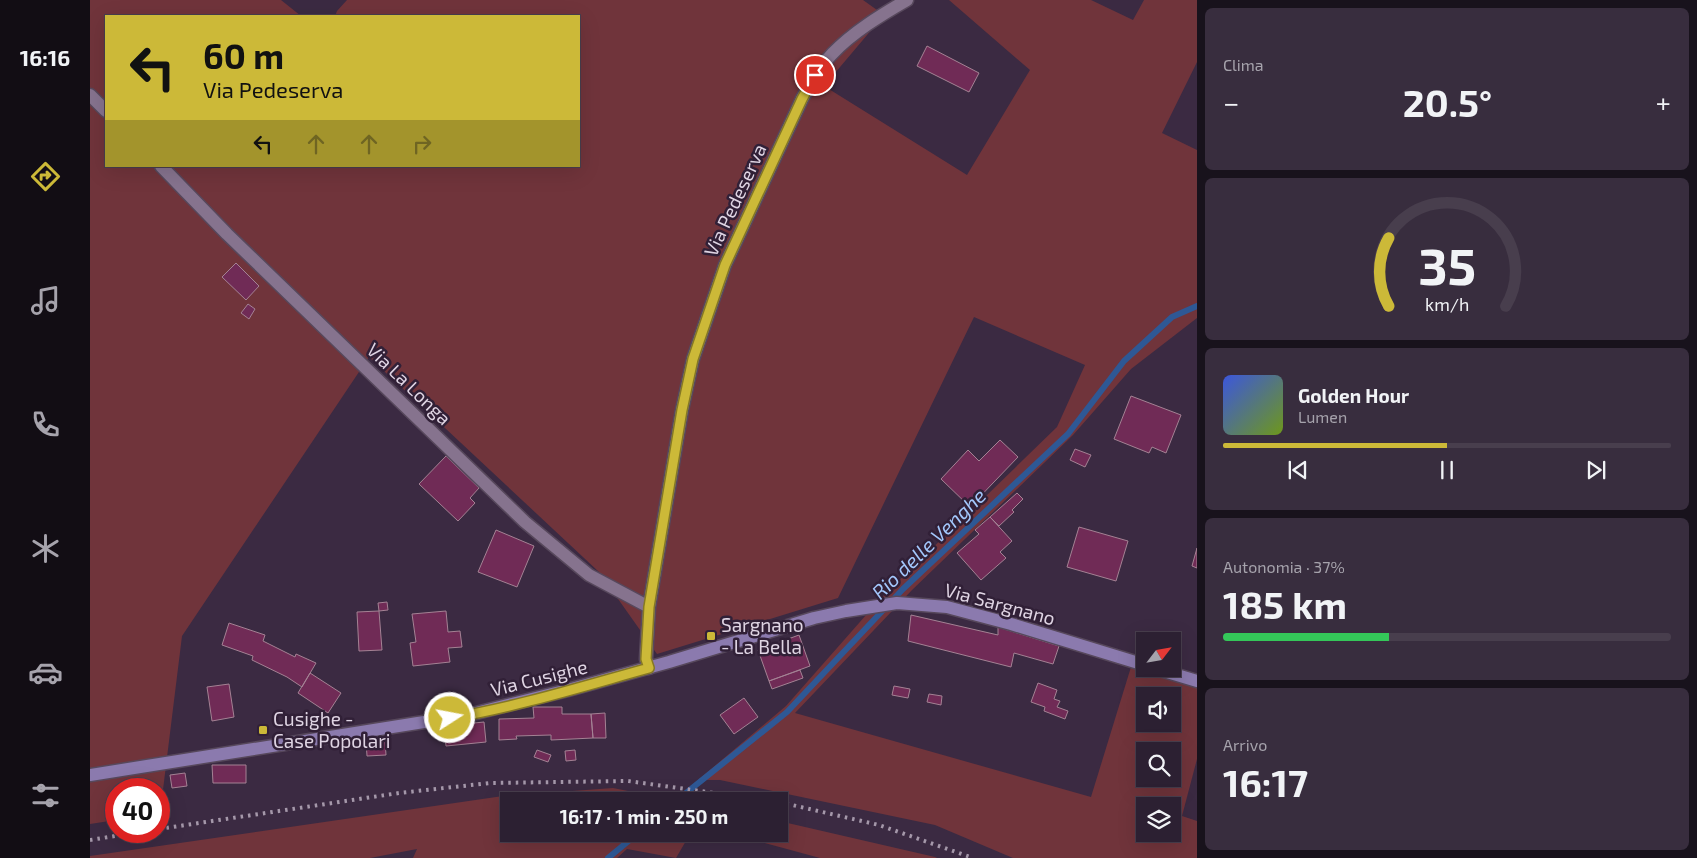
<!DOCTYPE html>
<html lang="it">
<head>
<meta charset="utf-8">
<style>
  :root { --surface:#2c2032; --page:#382d3e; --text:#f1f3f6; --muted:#a6a3ac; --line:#483e4d; --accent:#ccb938 }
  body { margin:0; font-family:"Exo 2",sans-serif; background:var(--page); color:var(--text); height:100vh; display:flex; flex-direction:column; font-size:19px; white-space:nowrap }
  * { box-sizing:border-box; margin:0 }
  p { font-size:16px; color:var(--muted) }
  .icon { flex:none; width:28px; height:28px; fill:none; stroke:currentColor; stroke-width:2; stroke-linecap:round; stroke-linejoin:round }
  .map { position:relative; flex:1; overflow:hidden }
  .drawer { display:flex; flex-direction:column; gap:8px; padding:8px; background:#18121c; width:500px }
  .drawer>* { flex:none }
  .guide { position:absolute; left:15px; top:15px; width:475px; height:152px; border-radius:0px; box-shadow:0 5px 20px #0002,0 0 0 1px var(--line); background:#ccb938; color:#111; overflow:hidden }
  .needle { width:32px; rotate:59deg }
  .buttons { position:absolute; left:1046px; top:632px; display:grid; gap:10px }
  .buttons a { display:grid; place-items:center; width:45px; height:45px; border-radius:0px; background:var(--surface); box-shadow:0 5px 20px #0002,0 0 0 1px var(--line); font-size:25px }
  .speed { position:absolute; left:15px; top:778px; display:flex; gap:10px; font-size:25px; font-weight:700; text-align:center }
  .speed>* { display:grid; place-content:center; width:65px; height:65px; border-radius:50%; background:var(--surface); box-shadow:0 5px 20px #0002,0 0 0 1px var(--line); line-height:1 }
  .speed .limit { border:8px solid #d22; background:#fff; color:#111 }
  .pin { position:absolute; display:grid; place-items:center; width:42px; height:42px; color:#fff; margin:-21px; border:2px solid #fff; border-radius:50%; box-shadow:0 1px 5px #0007 }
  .me { position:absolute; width:55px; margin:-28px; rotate:79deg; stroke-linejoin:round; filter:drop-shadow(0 0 4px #0008) }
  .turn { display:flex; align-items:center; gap:18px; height:105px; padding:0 15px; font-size:22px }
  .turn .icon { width:65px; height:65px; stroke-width:2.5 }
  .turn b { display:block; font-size:35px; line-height:42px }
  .lanes { display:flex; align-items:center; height:48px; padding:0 15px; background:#0003; justify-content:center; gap:25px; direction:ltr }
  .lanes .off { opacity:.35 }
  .big { font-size:38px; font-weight:700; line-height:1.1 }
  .drawer .tile { flex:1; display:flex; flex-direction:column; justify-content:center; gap:8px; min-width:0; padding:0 18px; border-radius:8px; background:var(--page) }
  .drawer .dial { align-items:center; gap:0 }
  .dial svg { height:130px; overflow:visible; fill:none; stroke:var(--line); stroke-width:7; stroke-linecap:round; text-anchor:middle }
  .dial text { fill:var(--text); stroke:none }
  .song { display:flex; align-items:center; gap:15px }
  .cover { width:60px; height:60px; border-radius:8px; background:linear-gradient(135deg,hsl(230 70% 55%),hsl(80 70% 35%)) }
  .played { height:5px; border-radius:2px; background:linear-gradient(90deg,var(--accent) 50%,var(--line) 50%) }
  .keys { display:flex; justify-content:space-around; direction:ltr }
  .heat { display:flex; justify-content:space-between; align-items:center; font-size:28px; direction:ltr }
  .charge { height:8px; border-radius:4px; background:linear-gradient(90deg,#34c759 37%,var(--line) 0) }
  .trip { position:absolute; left:410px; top:792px; width:288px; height:50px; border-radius:0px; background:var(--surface); box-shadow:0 5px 20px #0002,0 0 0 1px var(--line); font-weight:700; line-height:50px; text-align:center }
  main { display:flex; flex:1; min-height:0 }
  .menu { display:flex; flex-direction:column; width:90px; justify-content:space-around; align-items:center; background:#120d14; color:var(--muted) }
  .menu .icon { width:35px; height:35px }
  .menu .on { color:var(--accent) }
  .menu b { font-size:22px; color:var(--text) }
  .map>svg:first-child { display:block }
  .green { fill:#70343b; fill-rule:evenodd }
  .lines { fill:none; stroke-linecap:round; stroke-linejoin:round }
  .stream { stroke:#2e5895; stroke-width:6 }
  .building { fill:#702b56; stroke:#a48294 }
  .street-casing { stroke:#57485c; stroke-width:15 }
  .secondary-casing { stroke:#57485c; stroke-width:15 }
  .street { stroke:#86738e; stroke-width:12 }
  .secondary { stroke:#8b7aae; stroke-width:12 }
  .rail { stroke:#a598aa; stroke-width:4; stroke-dasharray:2.5 5; stroke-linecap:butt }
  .route-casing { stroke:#857824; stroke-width:12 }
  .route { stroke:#ccb938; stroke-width:9 }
  .poi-dot { fill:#ccb938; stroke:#312037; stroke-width:2 }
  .labels { text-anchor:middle; stroke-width:5; stroke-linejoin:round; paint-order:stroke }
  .street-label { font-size:19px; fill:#dfd4e3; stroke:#312037 }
  .poi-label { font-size:19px; fill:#dfd4e3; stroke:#312037; text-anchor:start }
  .water-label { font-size:20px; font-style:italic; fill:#a3c7fc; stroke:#312037 }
</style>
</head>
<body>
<main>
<nav class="menu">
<b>16:16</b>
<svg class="icon on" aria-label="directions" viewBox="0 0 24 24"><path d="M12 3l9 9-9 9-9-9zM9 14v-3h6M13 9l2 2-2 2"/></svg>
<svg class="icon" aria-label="music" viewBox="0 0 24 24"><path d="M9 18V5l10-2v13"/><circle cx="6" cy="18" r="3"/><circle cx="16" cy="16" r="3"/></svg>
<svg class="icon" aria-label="phone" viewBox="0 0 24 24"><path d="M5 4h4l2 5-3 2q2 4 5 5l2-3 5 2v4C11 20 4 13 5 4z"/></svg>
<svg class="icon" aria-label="climate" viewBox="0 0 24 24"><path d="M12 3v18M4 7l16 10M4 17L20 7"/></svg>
<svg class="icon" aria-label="car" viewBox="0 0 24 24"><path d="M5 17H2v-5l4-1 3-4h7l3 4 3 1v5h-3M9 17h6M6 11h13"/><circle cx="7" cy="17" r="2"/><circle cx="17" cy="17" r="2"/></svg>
<svg class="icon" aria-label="filters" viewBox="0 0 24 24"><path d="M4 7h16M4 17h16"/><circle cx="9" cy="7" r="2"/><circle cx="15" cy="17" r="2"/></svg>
</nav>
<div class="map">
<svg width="1107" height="858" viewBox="0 0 1107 858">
  <rect width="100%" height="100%" fill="#3b2a42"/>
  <path class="green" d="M0 0H191L211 16H16V166H489V16H245L247 11 257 0H773L794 15 734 86 877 175 940 70 859 0H1001L1043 20 1054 0H1107V62L1072 133 1107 150V318L1041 369 983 435 822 590 705 713 1001 797 1041 667 1107 686V759L1092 816 1107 821V858H923L845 825 630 780H608L696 706 791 598 967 427 995 365 884 317 748 598 567 654 509 572 279 357 92 636 70 814H69V789H26V820L0 824ZM1055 696H1082V724H1055ZM1055 751H1082V779H1055ZM1055 806H1082V834H1055Z
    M523 788 588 801H419V834H600L586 858 537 849 527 858H323L327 849 280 858H0V856L413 796Z
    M689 821 845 857 847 858H730L642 834H689Z"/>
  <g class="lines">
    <path class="stream" d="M586 801 697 712 813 589 978 434 1034 361 1082 317 1107 306
      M518 858 547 834"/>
  </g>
  <path class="building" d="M837 46 889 73 879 92 827 66Z
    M146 263 169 286 156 300 132 277Z
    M158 304 165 309 159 319 151 313Z
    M1041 396 1091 415 1076 453 1062 447 1059 453 1024 439Z
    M910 440 928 457 880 507 851 479 878 450 889 461Z
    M985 449 1001 455 995 467 980 460Z
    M356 456 389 488 380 498 385 503 368 521 329 484Z
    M927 493 933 499 922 510 924 512 909 526 900 517Z
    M900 517 922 541 910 552 916 558 891 580 867 553 889 534 885 530Z
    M989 527 1038 541 1026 581 977 567Z
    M406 530 444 546 427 587 388 572Z
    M1107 548V568L1102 566Z
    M297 602 298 610 289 611 288 603Z
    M289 611 292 650 269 651 267 612Z
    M356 611 358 632 370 631 372 647 358 648 360 662 323 666 320 643 326 642 322 614Z
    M821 615 908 635V627L969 646 963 664 924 653 921 667 818 641Z
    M139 623 175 635 173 641 205 657 206 654 226 663 212 687 197 677 162 660 163 656 132 645Z
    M709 635 720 666 679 681 668 650Z
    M710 670 713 678 682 689 679 681Z
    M220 673 251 693 238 713 208 693Z
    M948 683 967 690 964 699 970 701 967 707 978 711 975 719 954 711 955 707 941 702Z
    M139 684 144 717 122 721 117 687Z
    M804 686 820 689 818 698 802 695Z
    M839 694 852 696 851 705 837 702Z
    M654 698 668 717 644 734 630 715Z
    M443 707H472V714H501L503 738 461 740V735L426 736 427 739 409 740V719L444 718Z
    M515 713 516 738H503L501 714Z
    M394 722 396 742 356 746 354 726Z
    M295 740 296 755 277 756 276 741Z
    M447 750 461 755 458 762 444 757Z
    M485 750 486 760 476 761 475 751Z
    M122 765H156V783H123Z
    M95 773 97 786 82 788 80 775Z"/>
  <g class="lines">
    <g class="street-casing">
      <path id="street" d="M0 95 16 111
        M71 166 137 234 435 522 499 575 559 607
        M559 668 556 659 559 607 592 410 603 359 635 265 712 99C721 83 729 67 742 54 763 32 791 15 817 0"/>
    </g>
    <g class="secondary-casing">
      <path id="secondary" d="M1067 669 1107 681
        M0 775 378 715 478 690 579 662 724 618 756 611 807 603 857 607 921 624 1055 665"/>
    </g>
    <use href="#street" class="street"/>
    <use href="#secondary" class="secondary"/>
    <path class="rail" d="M689 802 789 825 883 858
      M69 829 309 793 400 783 538 781 682 801
      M0 840 56 831"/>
  </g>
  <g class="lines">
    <g class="route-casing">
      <path id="route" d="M360 718C427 707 494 686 559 668L556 659 559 607 592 410 603 359 635 265 712 99 725 75"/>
    </g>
    <use href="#route" class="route"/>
  </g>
  <g class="poi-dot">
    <rect x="616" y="631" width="10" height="10" rx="2.5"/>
    <rect x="168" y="725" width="10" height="10" rx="2.5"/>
  </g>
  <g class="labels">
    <g class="street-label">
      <text transform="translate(645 200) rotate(-65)" y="7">Via Pedeserva</text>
      <text transform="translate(319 384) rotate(44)" y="7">Via La Longa</text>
      <text transform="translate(910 604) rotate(15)" y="7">Via Sargnano</text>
      <text transform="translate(449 678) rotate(-14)" y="7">Via Cusighe</text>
    </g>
    <g class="poi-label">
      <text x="631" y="632">Sargnano<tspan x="631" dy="22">- La Bella</tspan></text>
      <text x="183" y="726">Cusighe -<tspan x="183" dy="22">Case Popolari</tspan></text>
    </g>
    <g class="water-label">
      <text transform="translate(839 544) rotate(-44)" y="7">Rio delle Venghe</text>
    </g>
  </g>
</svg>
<div class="buttons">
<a><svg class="needle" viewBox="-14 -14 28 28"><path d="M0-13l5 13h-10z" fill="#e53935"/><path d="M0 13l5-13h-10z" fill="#a6a3ac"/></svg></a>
<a><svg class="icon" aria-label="sound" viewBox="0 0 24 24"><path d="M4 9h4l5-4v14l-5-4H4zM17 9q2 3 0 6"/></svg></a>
<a><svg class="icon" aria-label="search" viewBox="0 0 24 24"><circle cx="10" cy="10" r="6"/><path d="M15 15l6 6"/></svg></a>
<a><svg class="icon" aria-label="layers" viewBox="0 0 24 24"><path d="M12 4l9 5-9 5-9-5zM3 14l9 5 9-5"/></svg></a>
</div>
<div class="speed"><div class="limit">40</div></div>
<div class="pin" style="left:725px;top:75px;background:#d93025"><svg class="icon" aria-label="arrive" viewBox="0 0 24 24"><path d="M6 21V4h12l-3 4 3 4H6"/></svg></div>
<svg class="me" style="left:360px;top:718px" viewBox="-20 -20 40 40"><circle r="17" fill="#ccb938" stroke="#fff" stroke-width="3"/><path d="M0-11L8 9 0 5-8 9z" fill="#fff"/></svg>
<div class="trip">16:17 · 1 min · 250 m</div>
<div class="guide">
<div class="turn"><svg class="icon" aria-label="left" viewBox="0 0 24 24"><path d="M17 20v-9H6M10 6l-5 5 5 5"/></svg><div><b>60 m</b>Via Pedeserva</div></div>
<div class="lanes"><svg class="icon" aria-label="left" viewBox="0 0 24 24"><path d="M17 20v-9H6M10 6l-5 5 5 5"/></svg><svg class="icon off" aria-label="ahead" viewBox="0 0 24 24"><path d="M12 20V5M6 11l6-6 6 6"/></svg><svg class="icon off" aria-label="ahead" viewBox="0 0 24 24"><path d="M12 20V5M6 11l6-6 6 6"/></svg><svg class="icon off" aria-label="right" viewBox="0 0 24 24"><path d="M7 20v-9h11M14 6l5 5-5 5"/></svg></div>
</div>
</div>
<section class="drawer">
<div class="tile"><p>Clima</p>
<div class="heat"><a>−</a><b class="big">20.5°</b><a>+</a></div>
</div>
<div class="tile dial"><svg viewBox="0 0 100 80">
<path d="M14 69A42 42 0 1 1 86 69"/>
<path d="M14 69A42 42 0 0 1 14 27" stroke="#ccb938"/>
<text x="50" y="56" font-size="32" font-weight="700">35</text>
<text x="50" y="72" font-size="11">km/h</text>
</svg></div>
<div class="tile">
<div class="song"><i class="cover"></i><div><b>Golden Hour</b><p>Lumen</p></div></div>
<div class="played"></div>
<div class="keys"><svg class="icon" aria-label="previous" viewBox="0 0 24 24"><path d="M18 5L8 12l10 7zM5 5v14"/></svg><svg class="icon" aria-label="pause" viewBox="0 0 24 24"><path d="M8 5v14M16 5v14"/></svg><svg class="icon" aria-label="next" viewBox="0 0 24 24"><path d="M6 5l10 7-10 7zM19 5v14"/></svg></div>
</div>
<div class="tile"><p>Autonomia · 37%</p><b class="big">185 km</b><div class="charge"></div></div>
<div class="tile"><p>Arrivo</p><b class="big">16:17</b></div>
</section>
</main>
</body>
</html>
